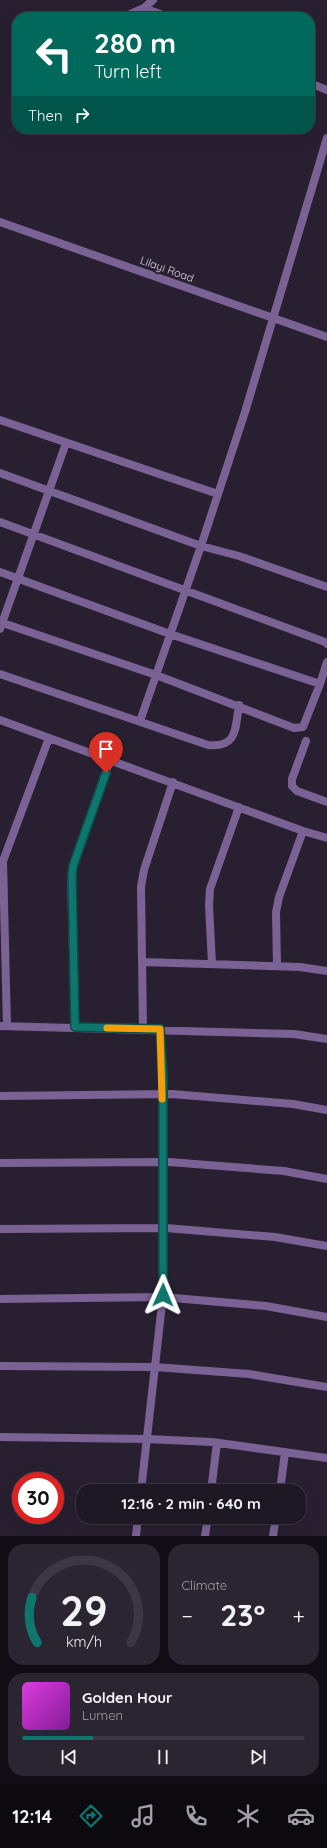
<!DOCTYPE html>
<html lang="en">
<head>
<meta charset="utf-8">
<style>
  :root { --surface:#1e1825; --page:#2b2532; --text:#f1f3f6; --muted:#a1a0a7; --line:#3c3742; --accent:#0f766e }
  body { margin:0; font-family:Quicksand,sans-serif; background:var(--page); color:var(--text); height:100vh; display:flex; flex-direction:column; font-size:15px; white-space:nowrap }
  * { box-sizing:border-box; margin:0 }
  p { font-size:13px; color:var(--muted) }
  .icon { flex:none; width:22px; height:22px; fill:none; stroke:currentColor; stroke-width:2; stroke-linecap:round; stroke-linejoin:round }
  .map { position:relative; height:1536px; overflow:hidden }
  .panel { display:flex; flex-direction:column; gap:8px; padding:8px; background:#100d14; flex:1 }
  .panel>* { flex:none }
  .banner { position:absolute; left:12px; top:12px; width:303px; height:122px; border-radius:16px; box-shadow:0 4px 16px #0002,0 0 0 1px var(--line); background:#00695c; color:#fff; overflow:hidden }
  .speed { position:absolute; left:12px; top:1472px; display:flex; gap:8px; font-size:20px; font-weight:700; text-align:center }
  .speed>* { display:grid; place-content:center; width:52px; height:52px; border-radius:50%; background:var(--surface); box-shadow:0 4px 16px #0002,0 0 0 1px var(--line); line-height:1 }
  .speed .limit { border:6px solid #d22; background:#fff; color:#111 }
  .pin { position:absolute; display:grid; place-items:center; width:34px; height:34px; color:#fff; margin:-41px -17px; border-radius:50% 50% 50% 0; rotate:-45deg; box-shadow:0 0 4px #0007 }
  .pin .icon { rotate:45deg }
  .me { position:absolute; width:44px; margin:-22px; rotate:1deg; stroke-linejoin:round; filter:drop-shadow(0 0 3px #0008) }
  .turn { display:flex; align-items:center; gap:14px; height:84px; padding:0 16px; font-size:18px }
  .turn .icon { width:52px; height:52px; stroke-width:2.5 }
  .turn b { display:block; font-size:28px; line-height:34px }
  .then { display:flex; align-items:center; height:38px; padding:0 16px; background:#0003; gap:8px; font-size:15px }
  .big { font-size:30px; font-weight:700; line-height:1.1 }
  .panel .widget { flex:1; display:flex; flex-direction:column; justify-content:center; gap:6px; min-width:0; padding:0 14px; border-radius:16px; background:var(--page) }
  .panel .dial { align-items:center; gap:0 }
  .dial svg { height:104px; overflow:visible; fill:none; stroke:var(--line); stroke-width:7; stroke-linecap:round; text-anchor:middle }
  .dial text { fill:var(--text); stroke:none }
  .song { display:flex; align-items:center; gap:12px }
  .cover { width:48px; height:48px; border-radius:6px; background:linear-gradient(135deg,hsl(300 70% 55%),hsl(290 70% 35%)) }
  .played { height:4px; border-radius:2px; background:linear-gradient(90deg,var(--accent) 25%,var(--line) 25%) }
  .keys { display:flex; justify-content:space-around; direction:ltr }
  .heat { display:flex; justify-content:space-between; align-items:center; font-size:22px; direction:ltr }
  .panel .tiles { flex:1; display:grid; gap:8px; grid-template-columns:1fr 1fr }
  .widget:last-child { grid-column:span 2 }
  .trip { position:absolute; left:76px; top:1484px; width:230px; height:40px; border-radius:16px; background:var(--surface); box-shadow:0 4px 16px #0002,0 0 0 1px var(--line); font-weight:700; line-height:40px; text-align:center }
  .menu { display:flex; height:64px; justify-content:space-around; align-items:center; background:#0c0a0f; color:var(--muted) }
  .menu .icon { width:28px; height:28px }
  .menu .on { color:var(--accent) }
  .menu b { font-size:18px; color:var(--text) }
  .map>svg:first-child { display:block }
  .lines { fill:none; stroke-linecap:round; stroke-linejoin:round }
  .minor { stroke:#7b6295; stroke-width:8 }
  .tertiary { stroke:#7b6295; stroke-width:8 }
  .route-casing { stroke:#0a4d48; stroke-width:10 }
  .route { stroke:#0f766e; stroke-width:7 }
  .slow { stroke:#f59e0b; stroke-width:7 }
  .labels { text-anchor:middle; stroke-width:4; stroke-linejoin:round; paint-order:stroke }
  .street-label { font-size:11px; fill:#dfdae6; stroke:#282031 }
</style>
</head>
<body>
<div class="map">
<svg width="327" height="1536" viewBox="0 0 327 1536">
  <rect width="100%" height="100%" fill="#282031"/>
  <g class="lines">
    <path class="minor" d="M144 8 168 17
      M124 17 144 8 153 0
      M310 83 327 90
      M0 420 218 494
      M0 473 201 546 239 556 327 587
      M0 522 325 642 327 644
      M0 572 170 634 320 684 303 727 294 728 156 675 0 622
      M0 629 66 443
      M0 674 208 745C238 748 235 728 239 705
      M320 684 327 662
      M0 720 303 831 327 838
      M140 721 201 546 245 412 327 138
      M306 741 292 779V786L297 791 327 802
      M142 962 300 967 327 971
      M212 964 209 905 210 889 239 807
      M277 966 276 912 279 897 303 831
      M0 1026 294 1034 327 1039
      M7 1026 3 861 49 738
      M75 1027 71 877 73 866 110 760
      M143 1029 141 887 144 870 173 782
      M0 1096 172 1094 293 1104 327 1110
      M0 1163 169 1162 284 1171 327 1179
      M0 1229 166 1228 275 1237 327 1246
      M0 1299 162 1297 266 1306 327 1317
      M0 1366 155 1367 249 1374 327 1387
      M0 1437 147 1439 212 1442 327 1458
      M141 1491 163 1295V1076L160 1029
      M211 1491 217 1443
      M280 1491 285 1452
      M136 1536 138 1517
      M205 1536 208 1517
      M273 1536 276 1517"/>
    <path class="tertiary" d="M0 222 327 337"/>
  </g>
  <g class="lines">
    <g class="route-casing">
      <path id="route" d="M106 773 73 866 72 877 75 1027 160 1029 163 1076V1295"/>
    </g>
    <use href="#route" class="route"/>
    <path class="slow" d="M107 1028 160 1029 162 1099"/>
  </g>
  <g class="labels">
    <g class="street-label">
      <text transform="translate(167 269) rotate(20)" y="4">Lilayi Road</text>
    </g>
  </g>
</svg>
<div class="speed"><div class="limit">30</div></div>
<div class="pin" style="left:106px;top:773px;background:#d93025"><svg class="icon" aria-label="arrive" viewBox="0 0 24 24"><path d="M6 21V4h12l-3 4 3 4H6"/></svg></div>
<svg class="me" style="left:163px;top:1295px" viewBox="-20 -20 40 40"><path d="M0-17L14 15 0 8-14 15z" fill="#0f766e" stroke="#fff" stroke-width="4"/></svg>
<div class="trip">12:16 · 2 min · 640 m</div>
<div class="banner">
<div class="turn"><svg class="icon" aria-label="left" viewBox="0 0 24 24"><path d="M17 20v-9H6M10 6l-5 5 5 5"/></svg><div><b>280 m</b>Turn left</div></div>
<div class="then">Then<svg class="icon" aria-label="right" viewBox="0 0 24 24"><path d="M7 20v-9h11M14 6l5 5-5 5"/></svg></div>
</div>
</div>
<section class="panel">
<div class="tiles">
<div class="widget dial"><svg viewBox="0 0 100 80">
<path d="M14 69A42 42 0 1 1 86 69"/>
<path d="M14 69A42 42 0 0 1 10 34" stroke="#0f766e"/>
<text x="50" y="56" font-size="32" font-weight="700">29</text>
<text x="50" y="72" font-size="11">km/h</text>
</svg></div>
<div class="widget"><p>Climate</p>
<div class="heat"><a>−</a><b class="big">23°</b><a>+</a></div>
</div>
<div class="widget">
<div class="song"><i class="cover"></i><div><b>Golden Hour</b><p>Lumen</p></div></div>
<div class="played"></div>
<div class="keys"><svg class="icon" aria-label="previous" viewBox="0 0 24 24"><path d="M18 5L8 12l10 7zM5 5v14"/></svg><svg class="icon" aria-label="pause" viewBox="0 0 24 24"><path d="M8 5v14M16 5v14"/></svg><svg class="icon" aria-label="next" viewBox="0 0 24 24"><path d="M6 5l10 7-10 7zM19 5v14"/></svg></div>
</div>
</div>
</section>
<nav class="menu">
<b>12:14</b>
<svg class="icon on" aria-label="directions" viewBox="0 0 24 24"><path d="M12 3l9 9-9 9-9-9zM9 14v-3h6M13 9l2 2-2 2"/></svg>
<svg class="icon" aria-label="music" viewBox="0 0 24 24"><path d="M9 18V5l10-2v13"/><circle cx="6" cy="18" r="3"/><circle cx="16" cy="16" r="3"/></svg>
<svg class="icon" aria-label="phone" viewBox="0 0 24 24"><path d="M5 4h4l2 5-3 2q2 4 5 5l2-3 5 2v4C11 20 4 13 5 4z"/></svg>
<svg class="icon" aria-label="climate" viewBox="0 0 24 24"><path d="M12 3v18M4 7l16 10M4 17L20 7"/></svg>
<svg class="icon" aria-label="car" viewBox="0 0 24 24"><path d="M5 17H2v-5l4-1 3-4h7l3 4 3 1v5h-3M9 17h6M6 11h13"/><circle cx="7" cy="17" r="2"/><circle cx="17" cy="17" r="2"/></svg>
</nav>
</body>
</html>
